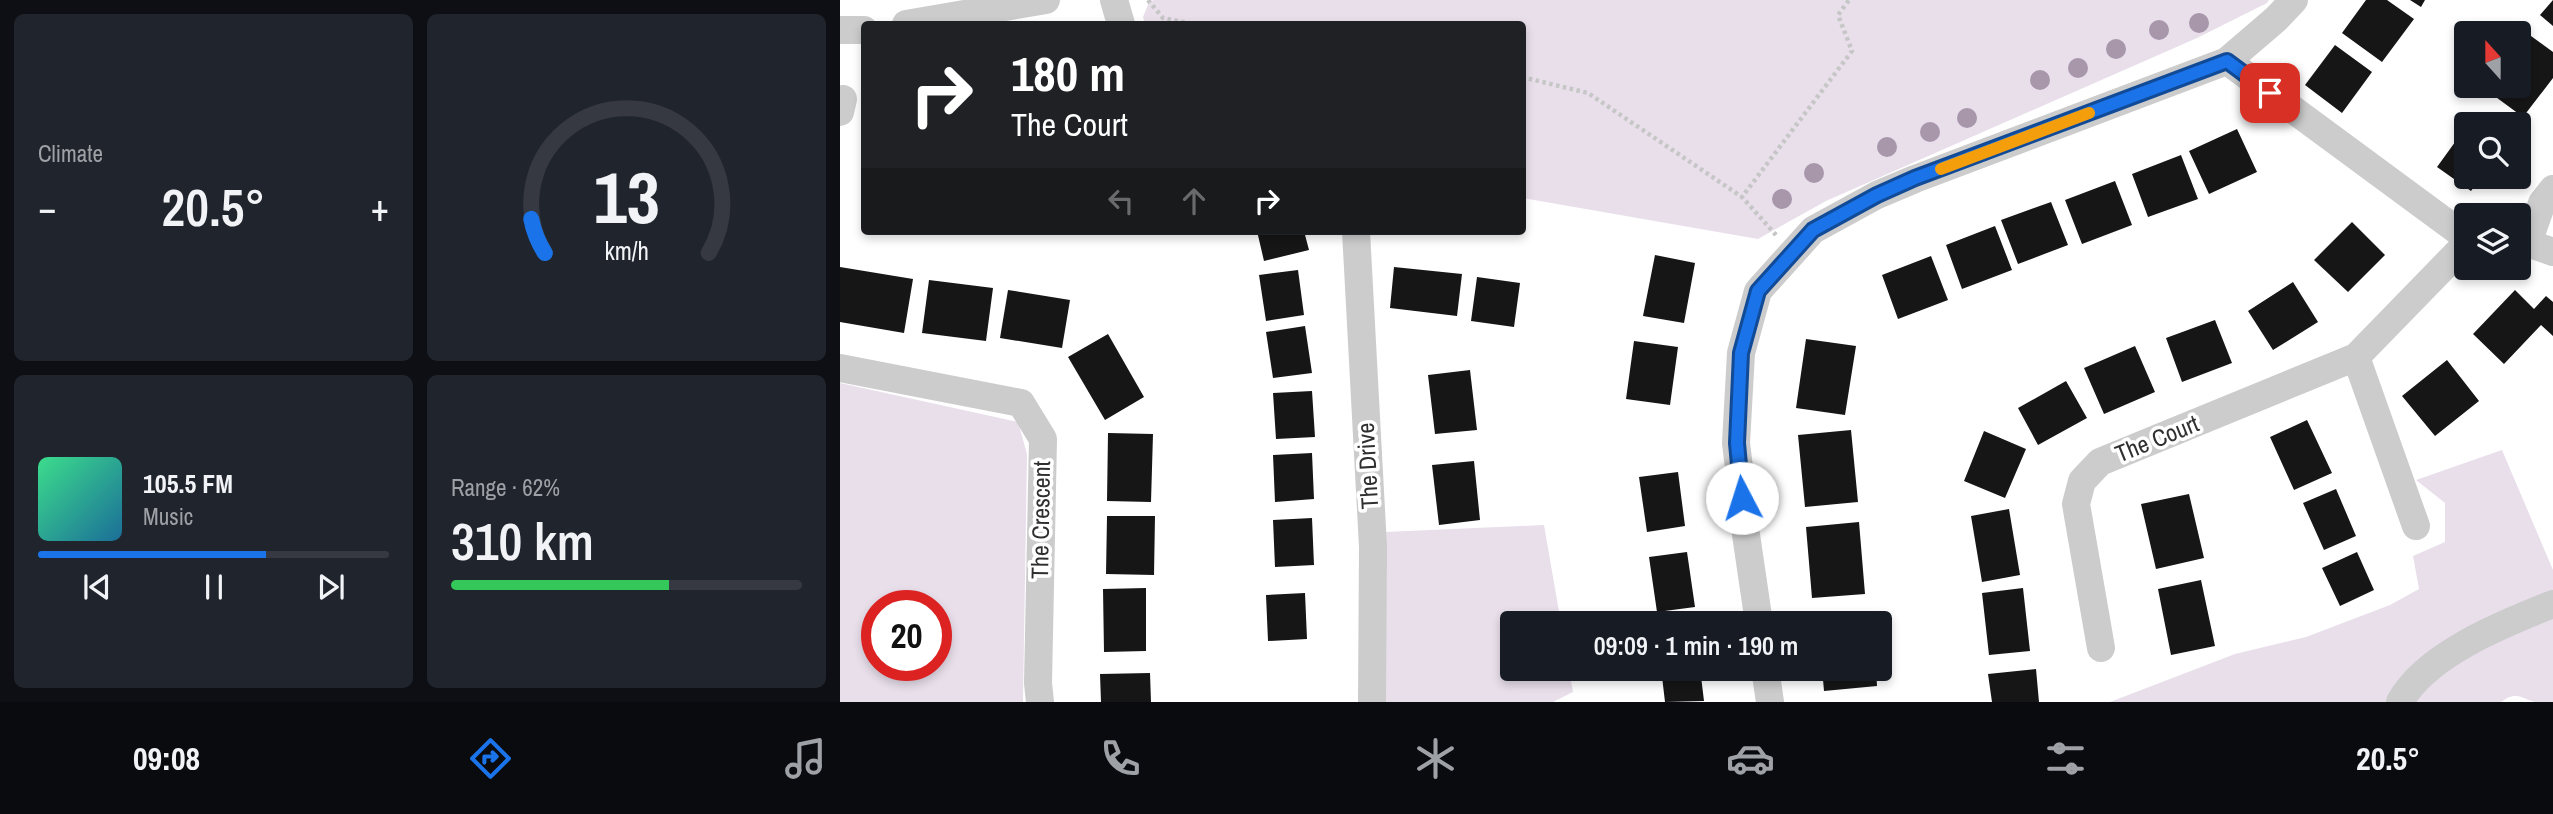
<!DOCTYPE html>
<html lang="en">
<head>
<meta charset="utf-8">
<style>
  :root { --surface:#171b24; --page:#20242c; --text:#f1f3f6; --muted:#9ea1a6; --line:#363941; --accent:#1a73e8 }
  body { margin:0; font-family:"Archivo Narrow",sans-serif; background:var(--page); color:var(--text); height:100vh; display:flex; flex-direction:column; font-size:26px; white-space:nowrap }
  * { box-sizing:border-box; margin:0 }
  p { font-size:23px; color:var(--muted) }
  .icon { flex:none; width:38px; height:38px; fill:none; stroke:currentColor; stroke-width:2; stroke-linecap:round; stroke-linejoin:round }
  .map { position:relative; flex:1; overflow:hidden }
  .panel { display:flex; flex-direction:column; gap:14px; padding:14px; background:#0d0f14; width:840px }
  .panel>* { flex:none }
  .banner { position:absolute; left:21px; top:21px; width:665px; height:214px; border-radius:7px; box-shadow:0 4px 10px #0003; background:#202124; color:#fff; overflow:hidden }
  .needle { width:46px; rotate:339deg }
  .buttons { position:absolute; left:1614px; top:21px; display:grid; gap:14px }
  .buttons a { display:grid; place-items:center; width:77px; height:77px; border-radius:7px; background:var(--surface); box-shadow:0 4px 10px #0003; font-size:35px }
  .speed { position:absolute; left:21px; top:590px; display:flex; gap:14px; font-size:35px; font-weight:700; text-align:center }
  .speed>* { display:grid; place-content:center; width:91px; height:91px; border-radius:50%; background:var(--surface); box-shadow:0 4px 10px #0003; line-height:1 }
  .speed .limit { border:10px solid #d22; background:#fff; color:#111 }
  .pin { position:absolute; display:grid; place-items:center; width:60px; height:60px; color:#fff; margin:-30px; border-radius:14px; box-shadow:0 4px 10px #0006 }
  .me { position:absolute; width:77px; margin:-38px; rotate:355deg; stroke-linejoin:round; filter:drop-shadow(0 0 5px #0008) }
  .turn { display:flex; align-items:center; gap:24px; height:147px; padding:0 35px; font-size:32px }
  .turn .icon { width:91px; height:91px; stroke-width:2.5 }
  .turn b { display:block; font-size:49px; line-height:60px }
  .lanes { display:flex; align-items:center; height:66px; padding:0 35px; background:#0003; justify-content:center; gap:35px; direction:ltr }
  .lanes .off { opacity:.35 }
  .big { font-size:52px; font-weight:600; line-height:1.1 }
  .panel .widget { flex:1; display:flex; flex-direction:column; justify-content:center; gap:10px; min-width:0; padding:0 24px; border-radius:10px; background:var(--page) }
  .panel .dial { align-items:center; gap:0 }
  .dial svg { height:182px; overflow:visible; fill:none; stroke:var(--line); stroke-width:7; stroke-linecap:round; text-anchor:middle }
  .dial text { fill:var(--text); stroke:none }
  .song { display:flex; align-items:center; gap:21px }
  .cover { width:84px; height:84px; border-radius:10px; background:linear-gradient(135deg,hsl(150 70% 55%),hsl(200 70% 35%)) }
  .played { height:7px; border-radius:4px; background:linear-gradient(90deg,var(--accent) 65%,var(--line) 65%) }
  .keys { display:flex; justify-content:space-around; direction:ltr }
  .heat { display:flex; justify-content:space-between; align-items:center; font-size:38px; direction:ltr }
  .charge { height:10px; border-radius:5px; background:linear-gradient(90deg,#34c759 62%,var(--line) 0) }
  .panel .tiles { flex:1; display:grid; gap:14px; grid-template-columns:repeat(2,1fr) }
  .trip { position:absolute; left:660px; top:611px; width:392px; height:70px; border-radius:7px; background:var(--surface); box-shadow:0 4px 10px #0003; font-weight:600; line-height:70px; text-align:center }
  .menu { display:flex; height:112px; justify-content:space-around; align-items:center; background:#090b0e; color:var(--muted) }
  .menu .icon { width:49px; height:49px }
  .menu .active { color:var(--accent) }
  .menu b { font-size:32px; color:var(--text) }
  main { display:flex; flex:1; min-height:0 }
  .map>svg:first-child { display:block }
  .green { fill:#e8dfeb; fill-rule:evenodd }
  .building { fill:#161616 }
  .lines { fill:none; stroke-linecap:round; stroke-linejoin:round }
  .path { stroke:#c6c6c6; stroke-width:4.5; stroke-dasharray:3.5 3.5; stroke-linecap:butt }
  .lane { stroke:#ccc; stroke-width:14 }
  .street { stroke:#ccc; stroke-width:28 }
  .tree { fill:#a896ab }
  .route-casing { stroke:#114b97; stroke-width:18 }
  .route { stroke:#1a73e8; stroke-width:12 }
  .slow { stroke:#f59e0b; stroke-width:12 }
  .labels { text-anchor:middle; stroke-width:7; stroke-linejoin:round; paint-order:stroke }
  .street-label { font-size:24px; fill:#2f2f2f; stroke:#fff }
</style>
</head>
<body>
<main>
<section class="panel">
<div class="tiles">
<div class="widget"><p>Climate</p>
<div class="heat"><a>−</a><b class="big">20.5°</b><a>+</a></div>
</div>
<div class="widget dial"><svg viewBox="0 0 100 80">
<path d="M14 69A42 42 0 1 1 86 69"/>
<path d="M14 69A42 42 0 0 1 8 54" stroke="#1a73e8"/>
<text x="50" y="56" font-size="32" font-weight="700">13</text>
<text x="50" y="72" font-size="11">km/h</text>
</svg></div>
<div class="widget">
<div class="song"><i class="cover"></i><div><b>105.5 FM</b><p>Music</p></div></div>
<div class="played"></div>
<div class="keys"><svg class="icon" aria-label="previous" viewBox="0 0 24 24"><path d="M18 5L8 12l10 7zM5 5v14"/></svg><svg class="icon" aria-label="pause" viewBox="0 0 24 24"><path d="M8 5v14M16 5v14"/></svg><svg class="icon" aria-label="next" viewBox="0 0 24 24"><path d="M6 5l10 7-10 7zM19 5v14"/></svg></div>
</div>
<div class="widget"><p>Range · 62%</p><b class="big">310 km</b><div class="charge"></div></div>
</div>
</section>
<div class="map">
<svg width="1713" height="702" viewBox="0 0 1713 702">
  <rect width="100%" height="100%" fill="#fff"/>
  <path class="green" d="M314 0H1429L1427 3 1357 38 986 201 918 239 683 198 682 24H305L303 17 309 2Z
    M0 383 178 422 187 454 183 702H0ZM37 606H96V665H37Z
    M1662 450 1713 570V702C1708 702 1700 702 1695 702 1680 698 1677 691 1661 702H1270L1395 654 1466 637 1550 605 1579 589 1573 556 1605 542V503L1576 480Z
    M704 525 721 623H672V668L729 669 733 692 713 702H542L545 532Z"/>
  <path class="building" d="M1526 0H1547L1574 19 1542 62 1502 33Z
    M1570 0H1585L1581 7Z
    M1713 0V26L1700 15Z
    M1691 36 1713 52V78L1683 117 1649 92 1653 86H1678V53Z
    M1495 45 1532 72 1502 113 1465 85Z
    M1635 114 1649 124H1628Z
    M1626 127V177H1641L1631 191 1597 167Z
    M1397 129 1417 172 1369 194 1349 151Z
    M1341 155 1358 199 1308 217 1292 174Z
    M1275 181 1292 225 1242 244 1225 200Z
    M1211 202 1228 245 1178 264 1161 220Z
    M1512 222 1545 255 1508 292 1474 260Z
    M1155 226 1172 270 1122 289 1106 245Z
    M417 231H464L469 250 424 261Z
    M815 255 855 263 844 323 803 316Z
    M1091 256 1108 300 1058 319 1042 275Z
    M0 267 73 279 64 333 0 322Z
    M554 267 622 274 617 316 550 308Z
    M458 270 464 315 426 321 419 275Z
    M637 277 680 283 674 327 631 321Z
    M89 280 153 288 146 341 82 333Z
    M1453 282 1478 322 1433 350 1408 311Z
    M168 290 230 300 222 348 160 338Z
    M1675 290 1694 309 1706 296 1713 302V336L1701 325 1664 364 1633 334Z
    M1375 320 1392 363 1342 382 1326 338Z
    M465 326 472 373 433 378 426 332Z
    M268 334 304 397 265 420 228 357Z
    M966 339 1016 346 1005 415 956 408Z
    M794 341 838 347 830 405 786 399Z
    M1295 346 1315 392 1264 414 1244 368Z
    M1607 360 1639 401 1595 436 1562 396Z
    M630 370 637 430 595 434 588 375Z
    M1226 381 1247 418 1198 445 1178 408Z
    M472 391 475 437 436 439 433 393Z
    M1467 420 1492 473 1454 490 1430 437Z
    M1011 430 1018 502 965 507 958 435Z
    M1144 431 1186 449 1165 498 1124 481Z
    M268 433 313 434 311 502 267 501Z
    M472 453 474 499 435 502 433 455Z
    M634 461 640 520 599 525 592 465Z
    M838 472 845 526 807 532 799 477Z
    M1496 489 1516 536 1484 550 1463 503Z
    M1349 494 1364 558 1316 569 1301 504Z
    M1169 509 1180 575 1142 582 1131 516Z
    M267 516H315L314 575 266 574Z
    M472 518 474 565 435 567 433 520Z
    M1019 522 1025 594 972 598 966 527Z
    M847 552 855 607 817 612 809 557Z
    M1517 552 1534 590 1500 606 1482 568Z
    M1361 580 1375 646 1331 655 1318 589Z
    M306 588V651L264 652 263 589Z
    M1183 588 1190 651 1149 655 1142 593Z
    M465 593 467 639 428 641 426 595Z
    M1031 615 1032 623H978L977 620Z
    M821 668H860L864 701 825 702Z
    M982 668H1036L1037 686 984 691Z
    M1196 669 1199 702H1152L1148 674Z
    M310 673 311 702H261L260 674Z"/>
  <g class="lines">
    <path class="path" d="M308 0 323 18 352 24
      M682 77 748 93 902 197
      M936 235 902 197 1012 51 998 15 1009 0"/>
    <path class="lane" d="M900 476 904 521"/>
    <path class="street" d="M274 0 281 24
      M66 24 206 0
      M0 30H24
      M1387 61 1626 237
      M0 112 3 99
      M516 231 533 547 532 702
      M1678 243H1688L1713 252
      M1688 243 1702 203 1713 189
      M1516 357 1576 526
      M0 368 181 403 203 439 198 683 200 702
      M900 476 896 443 901 353 918 291 973 230 1037 195 1075 179 1387 61 1436 19 1454 0
      M904 521 919 623
      M1261 648 1236 504 1242 481 1260 462 1516 357 1626 244
      M925 668 930 702
      M1560 702C1586 654 1665 623 1713 604"/>
  </g>
  <g class="tree">
    <circle cx="1359" cy="23" r="10"/>
    <circle cx="1319" cy="30" r="10"/>
    <circle cx="1276" cy="49" r="10"/>
    <circle cx="1238" cy="68" r="10"/>
    <circle cx="1200" cy="80" r="10"/>
    <circle cx="1127" cy="118" r="10"/>
    <circle cx="1090" cy="132" r="10"/>
    <circle cx="1047" cy="147" r="10"/>
    <circle cx="974" cy="173" r="10"/>
    <circle cx="942" cy="199" r="10"/>
  </g>
  <g class="lines">
    <g class="route-casing">
      <path id="route" d="M902 498 897 443 901 353 918 291 973 230 1037 195 1075 178 1387 61 1430 93"/>
    </g>
    <use href="#route" class="route"/>
    <path class="slow" d="M1101 169 1249 113"/>
  </g>
  <g class="labels">
    <g class="street-label">
      <text transform="translate(1317 439) rotate(-22)" y="8">The Court</text>
      <text transform="translate(528 466) rotate(-93)" y="8">The Drive</text>
      <text transform="translate(201 520) rotate(-89)" y="8">The Crescent</text>
    </g>
  </g>
</svg>
<div class="buttons">
<a><svg class="needle" viewBox="-14 -14 28 28"><path d="M0-13l5 13h-10z" fill="#e53935"/><path d="M0 13l5-13h-10z" fill="#9ea1a6"/></svg></a>
<a><svg class="icon" aria-label="search" viewBox="0 0 24 24"><circle cx="10" cy="10" r="6"/><path d="M15 15l6 6"/></svg></a>
<a><svg class="icon" aria-label="layers" viewBox="0 0 24 24"><path d="M12 4l9 5-9 5-9-5zM3 14l9 5 9-5"/></svg></a>
</div>
<div class="speed"><div class="limit">20</div></div>
<div class="pin" style="left:1430px;top:93px;background:#d93025"><svg class="icon" aria-label="arrive" viewBox="0 0 24 24"><path d="M6 21V4h12l-3 4 3 4H6"/></svg></div>
<svg class="me" style="left:902px;top:498px" viewBox="-20 -20 40 40"><circle r="19" fill="#fff"/><path d="M0-13L10 11 0 6-10 11z" fill="#1a73e8"/></svg>
<div class="trip">09:09 · 1 min · 190 m</div>
<div class="banner">
<div class="turn"><svg class="icon" aria-label="right" viewBox="0 0 24 24"><path d="M7 20v-9h11M14 6l5 5-5 5"/></svg><div><b>180 m</b>The Court</div></div>
<div class="lanes"><svg class="icon off" aria-label="left" viewBox="0 0 24 24"><path d="M17 20v-9H6M10 6l-5 5 5 5"/></svg><svg class="icon off" aria-label="ahead" viewBox="0 0 24 24"><path d="M12 20V5M6 11l6-6 6 6"/></svg><svg class="icon" aria-label="right" viewBox="0 0 24 24"><path d="M7 20v-9h11M14 6l5 5-5 5"/></svg></div>
</div>
</div>
</main>
<nav class="menu">
<b>09:08</b>
<svg class="icon active" aria-label="directions" viewBox="0 0 24 24"><path d="M12 3l9 9-9 9-9-9zM9 14v-3h6M13 9l2 2-2 2"/></svg>
<svg class="icon" aria-label="music" viewBox="0 0 24 24"><path d="M9 18V5l10-2v13"/><circle cx="6" cy="18" r="3"/><circle cx="16" cy="16" r="3"/></svg>
<svg class="icon" aria-label="phone" viewBox="0 0 24 24"><path d="M5 4h4l2 5-3 2q2 4 5 5l2-3 5 2v4C11 20 4 13 5 4z"/></svg>
<svg class="icon" aria-label="climate" viewBox="0 0 24 24"><path d="M12 3v18M4 7l16 10M4 17L20 7"/></svg>
<svg class="icon" aria-label="car" viewBox="0 0 24 24"><path d="M5 17H2v-5l4-1 3-4h7l3 4 3 1v5h-3M9 17h6M6 11h13"/><circle cx="7" cy="17" r="2"/><circle cx="17" cy="17" r="2"/></svg>
<svg class="icon" aria-label="filters" viewBox="0 0 24 24"><path d="M4 7h16M4 17h16"/><circle cx="9" cy="7" r="2"/><circle cx="15" cy="17" r="2"/></svg>
<b>20.5°</b>
</nav>
</body>
</html>
